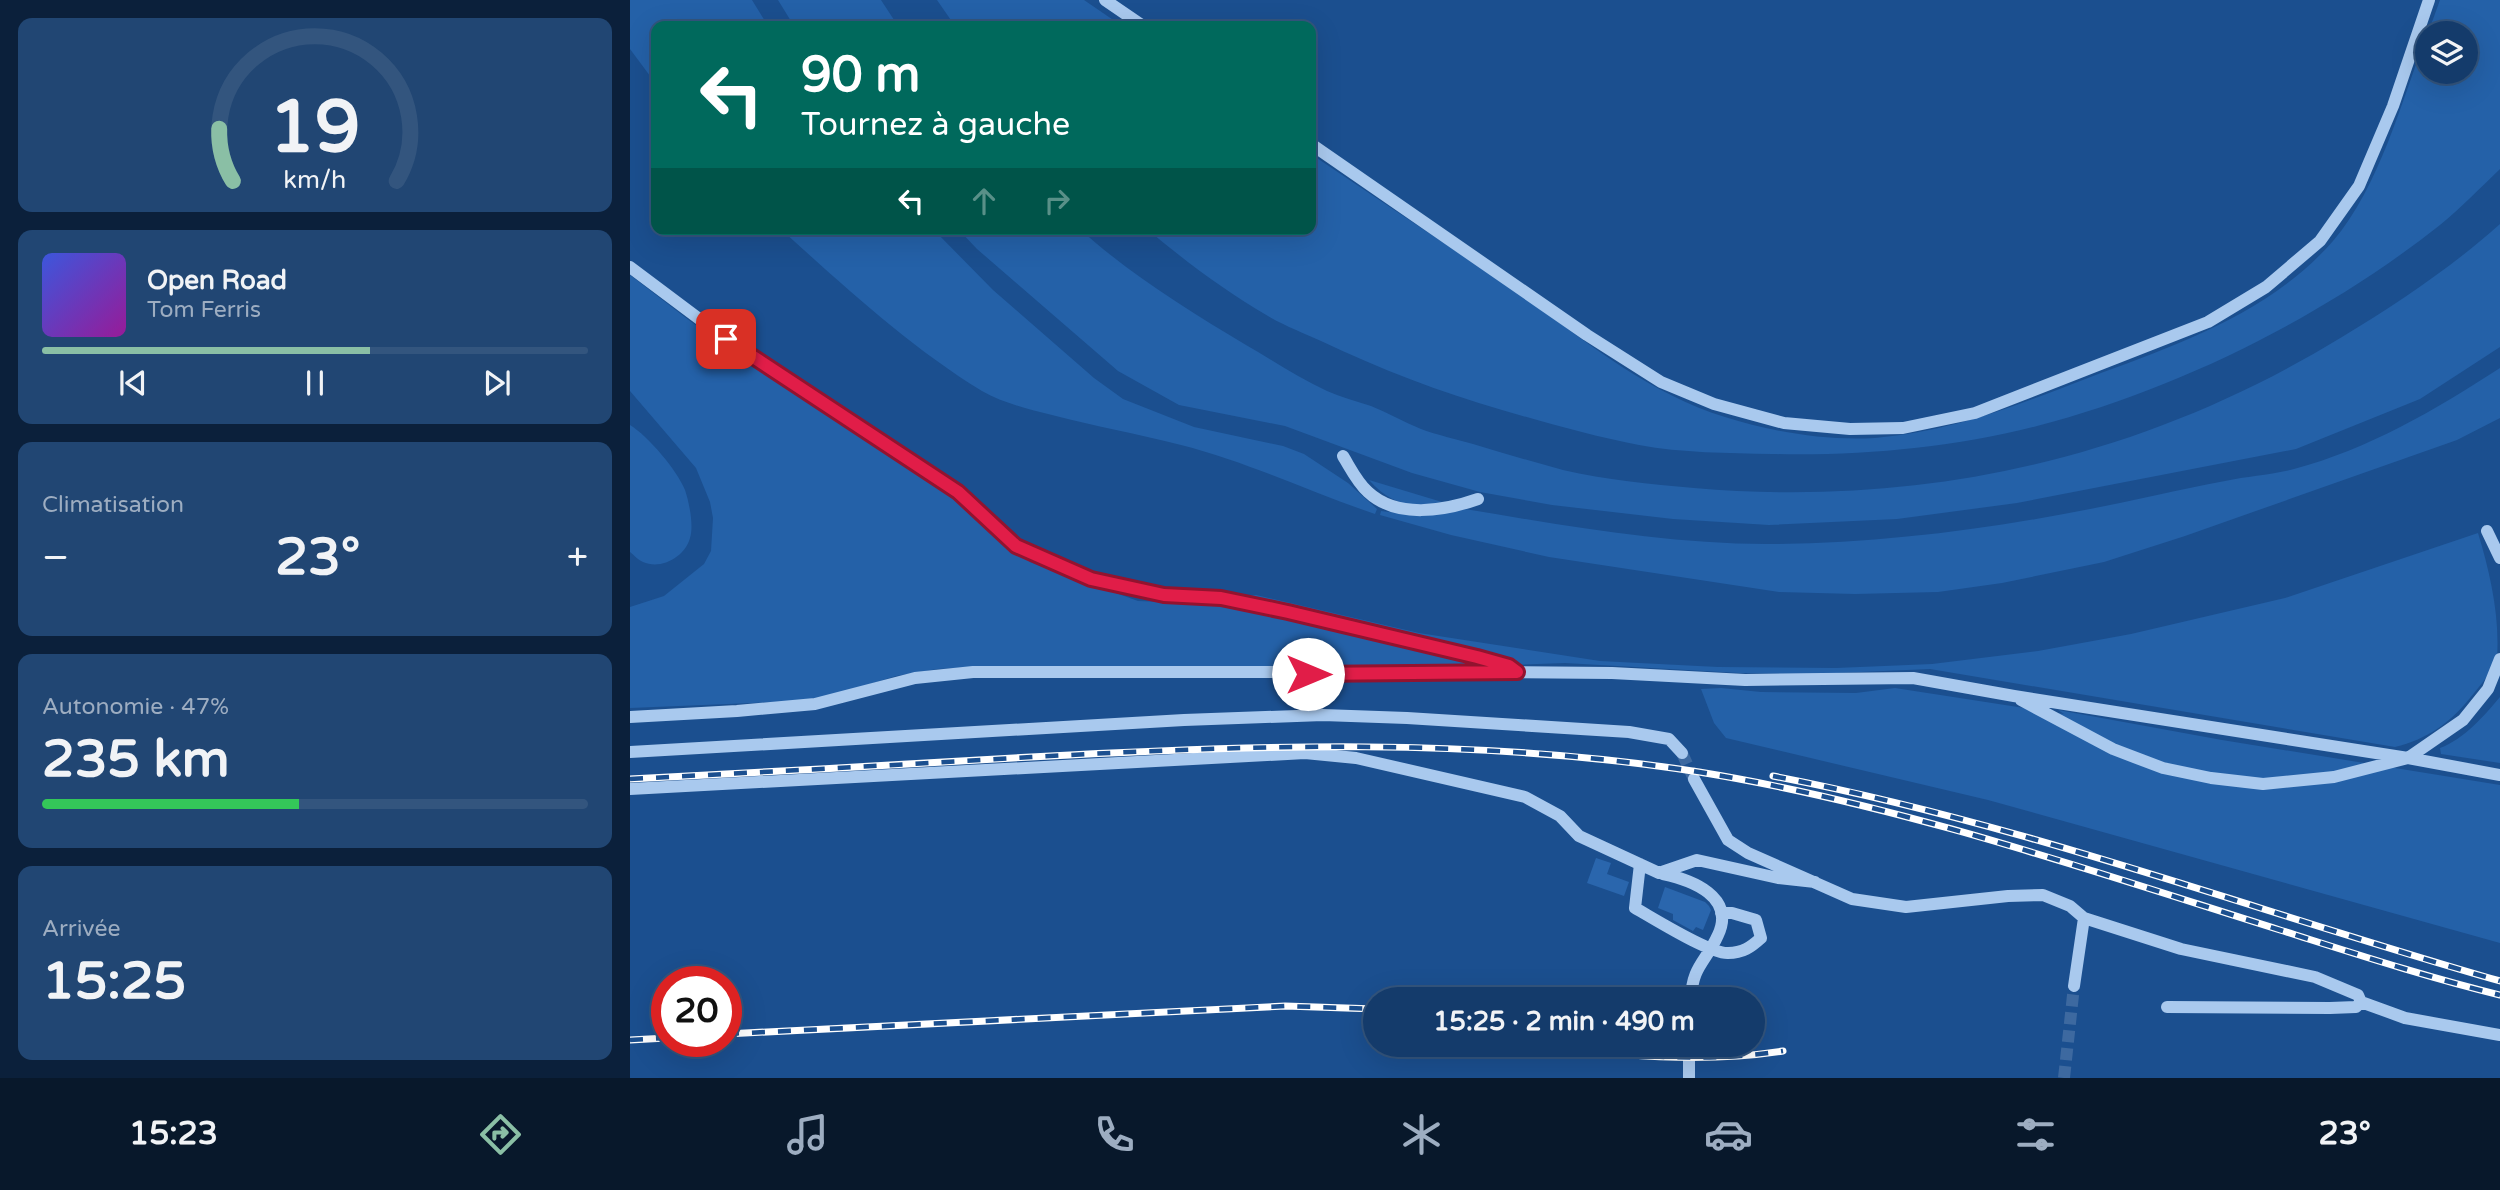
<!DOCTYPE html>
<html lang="fr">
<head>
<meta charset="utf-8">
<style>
  :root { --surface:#143b6b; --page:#214673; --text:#f1f3f6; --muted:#9dadc1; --line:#33557e; --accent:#8abfa5 }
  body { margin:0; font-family:"Varela Round",sans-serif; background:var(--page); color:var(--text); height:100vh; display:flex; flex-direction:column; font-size:26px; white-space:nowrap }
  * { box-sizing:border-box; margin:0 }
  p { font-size:23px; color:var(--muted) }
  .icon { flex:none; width:38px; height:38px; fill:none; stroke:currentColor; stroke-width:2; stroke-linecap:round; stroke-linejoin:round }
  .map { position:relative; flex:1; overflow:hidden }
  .panel { display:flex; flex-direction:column; gap:18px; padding:18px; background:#0b203b; width:630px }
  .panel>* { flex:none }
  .banner { position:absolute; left:21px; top:21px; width:665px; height:214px; border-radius:14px; box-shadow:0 7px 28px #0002,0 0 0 2px var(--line); background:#00695c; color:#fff; overflow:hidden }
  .buttons { position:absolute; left:1785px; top:21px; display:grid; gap:14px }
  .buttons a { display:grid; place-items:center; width:63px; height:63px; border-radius:50%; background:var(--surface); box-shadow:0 7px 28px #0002,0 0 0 2px var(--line); font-size:35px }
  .speed { position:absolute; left:21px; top:966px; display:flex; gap:14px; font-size:35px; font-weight:700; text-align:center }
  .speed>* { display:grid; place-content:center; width:91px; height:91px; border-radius:50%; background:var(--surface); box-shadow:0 7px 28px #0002,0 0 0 2px var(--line); line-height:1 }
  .speed .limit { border:10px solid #d22; background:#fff; color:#111 }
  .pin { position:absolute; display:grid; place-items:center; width:60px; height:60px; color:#fff; margin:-30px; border-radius:14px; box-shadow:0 4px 10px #0006 }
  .me { position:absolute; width:77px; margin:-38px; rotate:90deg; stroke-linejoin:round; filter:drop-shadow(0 0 5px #0008) }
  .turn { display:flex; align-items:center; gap:24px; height:147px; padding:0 35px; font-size:32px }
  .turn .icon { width:91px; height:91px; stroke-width:2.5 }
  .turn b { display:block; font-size:49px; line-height:60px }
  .lanes { display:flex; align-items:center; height:66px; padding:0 35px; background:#0003; justify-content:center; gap:35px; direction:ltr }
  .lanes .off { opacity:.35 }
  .big { font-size:52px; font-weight:800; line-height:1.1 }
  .panel .tile { flex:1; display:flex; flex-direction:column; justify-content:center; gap:10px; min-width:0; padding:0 24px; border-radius:14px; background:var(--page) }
  .panel .dial { align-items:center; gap:0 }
  .dial svg { height:182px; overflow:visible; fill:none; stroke:var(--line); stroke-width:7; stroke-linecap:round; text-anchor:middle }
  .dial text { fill:var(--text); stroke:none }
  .song { display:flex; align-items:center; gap:21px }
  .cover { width:84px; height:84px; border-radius:10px; background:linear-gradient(135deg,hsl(230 70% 55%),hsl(300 70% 35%)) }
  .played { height:7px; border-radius:4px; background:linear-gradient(90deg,var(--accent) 60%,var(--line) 60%) }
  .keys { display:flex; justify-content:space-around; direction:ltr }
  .heat { display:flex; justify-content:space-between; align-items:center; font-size:38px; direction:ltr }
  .charge { height:10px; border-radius:5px; background:linear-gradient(90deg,#34c759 47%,var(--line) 0) }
  .trip { position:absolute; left:733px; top:987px; width:402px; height:70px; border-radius:35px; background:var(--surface); box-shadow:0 7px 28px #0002,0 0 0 2px var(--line); font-weight:800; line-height:70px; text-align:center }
  .tabs { display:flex; height:112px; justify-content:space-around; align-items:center; background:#08182b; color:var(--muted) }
  .tabs .icon { width:49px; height:49px }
  .tabs .on { color:var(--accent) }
  .tabs b { font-size:32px; color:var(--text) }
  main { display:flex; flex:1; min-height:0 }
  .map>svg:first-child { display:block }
  .green { fill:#2461a8 }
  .building { fill:#2a66ad }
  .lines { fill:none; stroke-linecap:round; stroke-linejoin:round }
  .minor-tunnel { stroke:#3d69a0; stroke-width:12; stroke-dasharray:12 6; stroke-linecap:butt }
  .minor { stroke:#a9c9ee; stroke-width:12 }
  .rail-casing { stroke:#fff; stroke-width:7 }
  .rail { stroke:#1b4f8f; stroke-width:4.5; stroke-dasharray:13; stroke-linecap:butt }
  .route-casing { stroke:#92132f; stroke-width:18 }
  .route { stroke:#e11d48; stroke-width:12 }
</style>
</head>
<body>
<main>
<section class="panel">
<div class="tile dial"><svg viewBox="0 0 100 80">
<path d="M14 69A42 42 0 1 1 86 69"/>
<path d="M14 69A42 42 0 0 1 8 46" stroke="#8abfa5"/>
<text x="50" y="56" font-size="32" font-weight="700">19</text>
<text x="50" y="72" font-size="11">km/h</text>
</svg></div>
<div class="tile">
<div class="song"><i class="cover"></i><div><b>Open Road</b><p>Tom Ferris</p></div></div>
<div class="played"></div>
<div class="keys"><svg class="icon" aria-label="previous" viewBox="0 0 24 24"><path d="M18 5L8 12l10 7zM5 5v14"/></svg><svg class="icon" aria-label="pause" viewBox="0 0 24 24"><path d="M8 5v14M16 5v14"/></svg><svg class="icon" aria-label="next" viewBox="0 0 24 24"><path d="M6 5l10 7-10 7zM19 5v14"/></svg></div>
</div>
<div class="tile"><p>Climatisation</p>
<div class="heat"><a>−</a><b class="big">23°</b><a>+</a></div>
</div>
<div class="tile"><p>Autonomie · 47%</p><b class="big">235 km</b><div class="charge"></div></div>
<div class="tile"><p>Arrivée</p><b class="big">15:25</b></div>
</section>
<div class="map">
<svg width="1870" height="1078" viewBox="0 0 1870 1078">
  <rect width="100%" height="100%" fill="#1b4f8f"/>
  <path class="green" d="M0 0H122L138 26H26V84L0 49Z
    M148 0H251L268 26H164Z
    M307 0H454L492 26H325Z
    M1810 0H1870V169C1850 188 1831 208 1810 225 1695 316 1549 389 1407 426 1321 448 1230 456 1142 454 1098 453 1052 453 1009 445 962 436 917 423 872 410 810 392 750 369 691 341 674 333 655 326 638 316 595 291 555 261 517 229H681V154C753 203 827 251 899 301 961 345 1020 394 1095 417 1142 432 1196 441 1245 438 1324 431 1385 406 1458 378 1546 345 1638 315 1703 241 1749 188 1772 100 1797 34V72H1836V33H1798Z
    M1870 224V347L1790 399 1666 449 1387 503 1267 519 1139 525 1043 519 922 505 850 492 782 473 655 426 549 405 488 371 347 249 328 229H450C498 273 559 311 616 345 642 360 669 378 697 391 711 397 726 401 741 406 758 413 774 422 791 429 807 435 826 439 843 444 873 453 903 462 933 470 976 480 1020 484 1064 488 1295 508 1514 458 1712 337 1768 303 1822 267 1870 224Z
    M183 229H303L363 290 464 378 493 399 564 427 653 446 674 454 718 483 747 509 745 514C680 492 618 462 551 445 508 434 464 426 422 415 398 409 373 403 352 391 280 347 216 288 154 232L173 233Z
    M0 275 60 321 128 369 301 481 400 562 508 601 560 603 626 595 789 633 970 661 1088 667 1206 668 1302 664 1408 651 1501 634 1655 598 1848 533C1860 572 1870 617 1867 658 1862 672 1849 687 1840 698 1819 724 1797 739 1765 747L1300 669 1184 674 1109 673 935 663 828 667H343L307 669 266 676 204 695 168 701 0 708V607L34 596 74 564 81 551 83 518 80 502 66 468 0 391Z
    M1870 368V418L1827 440 1555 536 1474 562 1372 583 1308 592 1225 594 1149 592 919 557 821 535 750 515 751 511C781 515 806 516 835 509 937 526 1041 545 1144 544 1274 543 1401 523 1527 495 1550 490 1572 485 1595 481 1618 476 1642 475 1664 469 1739 449 1805 410 1870 368Z
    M0 425C18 436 47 470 55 490 59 502 64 525 60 538 55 557 31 570 13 562 8 560 4 555 0 552Z
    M739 480 812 502C781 509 760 504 739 480Z
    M1091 688 1131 692 1226 693 1265 688 1434 714 1428 710 1592 740 1870 785V943L1358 800 1096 738 1084 723 1071 689Z
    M1870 697V763L1811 754 1810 748C1834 739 1854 716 1870 697Z"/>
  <path class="building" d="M966 858 981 863 977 874 999 882 994 896 957 883Z
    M1035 887 1075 902 1079 906 1081 910 1073 930 1066 927 1063 931 1043 920V914L1028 908Z"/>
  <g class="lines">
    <path class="minor-tunnel" d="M1052 753 1064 779
      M1434 1078 1444 986"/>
    <path class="minor" d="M475 0 513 26
      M681 144 957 335 1031 382 1084 404 1154 423 1220 429 1273 428 1345 413 1578 322 1636 287 1690 241 1729 186 1763 106 1799 0
      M0 267 96 339 328 492 386 546 461 579 535 595 591 598 658 612 847 657 879 666 885 671
      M713 456C721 469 727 482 738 492 767 519 814 511 848 499
      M1857 531 1870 558
      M1391 700 1483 749 1533 768 1581 778 1633 784 1704 777 1778 758 1833 720 1858 689 1870 659
      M0 717 107 711 185 704 285 678 343 672H874L982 673 1115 680 1283 678 1384 696 1778 758 1870 775
      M0 752 554 720 693 715 777 718 999 732 1039 739 1052 753
      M1064 779 1098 840 1118 853 1222 899 1276 907 1378 896 1413 895 1440 906 1454 918 1444 986
      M0 789 675 753 726 758 895 797 930 816 949 836 1029 873 1067 860 1148 878 1185 882
      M1010 864 1005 908C1023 918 1080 954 1098 953 1113 953 1121 947 1131 938L1126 920 1102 913H1091
      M1033 874C1062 880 1106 897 1088 935 1076 962 1062 966 1061 999
      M1454 918 1551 949 1685 977 1728 995 1731 1002 1726 1007 1700 1008 1537 1007
      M1731 1002 1775 1018 1870 1035
      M1059 1078V1045"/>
    <g class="rail-casing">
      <path id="rail" d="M1143 776C1391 823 1628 912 1870 981
        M0 779C134 772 267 765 401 757 624 745 847 737 1069 772 1267 804 1459 870 1650 930 1723 953 1796 977 1870 995
        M96 1034 655 1006 746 1009
        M0 1040 37 1038
        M918 1045C994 1057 1076 1063 1153 1051"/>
    </g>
    <use href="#rail" class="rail"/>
  </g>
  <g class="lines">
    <g class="route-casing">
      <path id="route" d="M96 339 328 492 386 546 461 579 534 595 591 598 658 612 847 657 879 666 887 672 678 674"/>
    </g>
    <use href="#route" class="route"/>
  </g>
</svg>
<div class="buttons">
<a><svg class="icon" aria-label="layers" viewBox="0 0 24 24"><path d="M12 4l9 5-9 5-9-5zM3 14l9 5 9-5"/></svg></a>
</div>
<div class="speed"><div class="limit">20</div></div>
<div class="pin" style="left:96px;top:339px;background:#d93025"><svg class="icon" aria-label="arrive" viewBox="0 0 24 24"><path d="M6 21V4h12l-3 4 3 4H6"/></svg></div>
<svg class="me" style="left:678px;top:674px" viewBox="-20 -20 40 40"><circle r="19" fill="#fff"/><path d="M0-13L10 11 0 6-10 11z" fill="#e11d48"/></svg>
<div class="trip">15:25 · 2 min · 490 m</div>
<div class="banner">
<div class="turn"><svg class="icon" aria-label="left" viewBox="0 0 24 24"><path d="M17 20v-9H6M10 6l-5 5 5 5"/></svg><div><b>90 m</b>Tournez à gauche</div></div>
<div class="lanes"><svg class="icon" aria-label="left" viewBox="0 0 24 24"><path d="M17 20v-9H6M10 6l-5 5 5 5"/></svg><svg class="icon off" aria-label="ahead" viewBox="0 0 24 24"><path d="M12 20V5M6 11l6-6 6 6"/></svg><svg class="icon off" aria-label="right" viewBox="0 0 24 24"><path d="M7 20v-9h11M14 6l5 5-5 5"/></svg></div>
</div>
</div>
</main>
<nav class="tabs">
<b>15:23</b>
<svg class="icon on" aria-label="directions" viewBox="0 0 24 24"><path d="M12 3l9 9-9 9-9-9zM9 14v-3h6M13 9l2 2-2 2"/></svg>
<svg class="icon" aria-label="music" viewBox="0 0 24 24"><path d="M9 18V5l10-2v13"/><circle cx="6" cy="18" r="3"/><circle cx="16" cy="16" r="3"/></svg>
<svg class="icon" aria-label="phone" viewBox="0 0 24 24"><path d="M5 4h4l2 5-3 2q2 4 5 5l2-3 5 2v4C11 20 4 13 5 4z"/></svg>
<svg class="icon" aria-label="climate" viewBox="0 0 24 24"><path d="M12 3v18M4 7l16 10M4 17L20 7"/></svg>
<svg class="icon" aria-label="car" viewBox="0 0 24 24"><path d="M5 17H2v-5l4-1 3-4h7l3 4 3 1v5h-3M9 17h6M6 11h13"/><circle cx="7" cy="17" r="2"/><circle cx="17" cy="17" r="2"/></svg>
<svg class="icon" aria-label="filters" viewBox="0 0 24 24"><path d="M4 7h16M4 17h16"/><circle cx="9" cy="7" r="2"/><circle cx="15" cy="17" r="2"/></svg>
<b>23°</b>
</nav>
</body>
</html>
